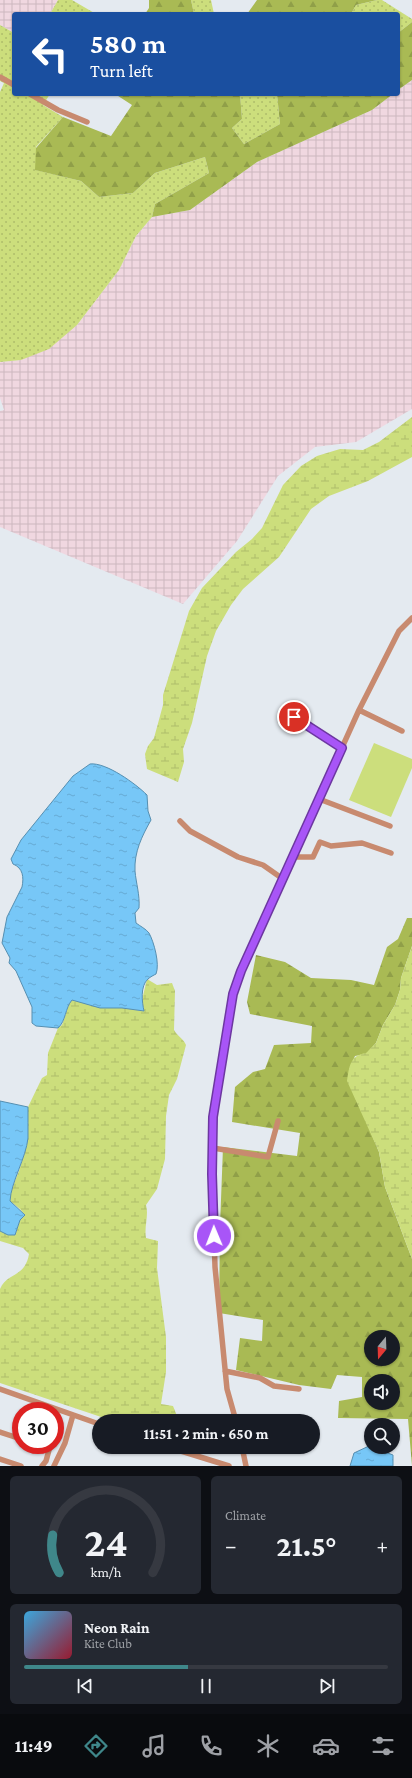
<!DOCTYPE html>
<html lang="en">
<head>
<meta charset="utf-8">
<style>
  :root { --surface:#171b24; --page:#242831; --text:#f1f3f6; --muted:#9ea1a6; --line:#363941; --accent:#3f878a }
  body { margin:0; font-family:"Crimson Pro",serif; background:var(--page); color:var(--text); height:100vh; display:flex; flex-direction:column; font-size:15px; white-space:nowrap }
  * { box-sizing:border-box; margin:0 }
  p { font-size:13px; color:var(--muted) }
  .icon { flex:none; width:22px; height:22px; fill:none; stroke:currentColor; stroke-width:2; stroke-linecap:round; stroke-linejoin:round }
  .map { position:relative; height:1466px; overflow:hidden }
  .details { display:flex; flex-direction:column; gap:10px; padding:10px; background:#0d0f14; flex:1 }
  .details>* { flex:none }
  .top-card { position:absolute; left:12px; top:12px; width:388px; height:84px; border-radius:4px; box-shadow:0 1px 3px #0004; background:#1a4fa0; color:#fff; overflow:hidden }
  .needle { width:26px; rotate:199deg }
  .buttons { position:absolute; left:364px; top:1330px; display:grid; gap:8px }
  .buttons a { display:grid; place-items:center; width:36px; height:36px; border-radius:50%; background:var(--surface); box-shadow:0 1px 3px #0004; font-size:20px }
  .speed { position:absolute; left:12px; top:1402px; display:flex; gap:8px; font-size:20px; font-weight:700; text-align:center }
  .speed>* { display:grid; place-content:center; width:52px; height:52px; border-radius:50%; background:var(--surface); box-shadow:0 1px 3px #0004; line-height:1 }
  .speed .limit { border:6px solid #d22; background:#fff; color:#111 }
  .pin { position:absolute; display:grid; place-items:center; width:34px; height:34px; color:#fff; margin:-17px; border:2px solid #fff; border-radius:50%; box-shadow:0 1px 4px #0007 }
  .me { position:absolute; width:44px; margin:-22px; rotate:359deg; stroke-linejoin:round; filter:drop-shadow(0 0 3px #0008) }
  .turn { display:flex; align-items:center; gap:14px; height:84px; padding:0 12px; font-size:18px }
  .turn .icon { width:52px; height:52px; stroke-width:2.5 }
  .turn b { display:block; font-size:28px; line-height:34px }
  .big { font-size:30px; font-weight:700; line-height:1.1 }
  .details .widget { flex:1; display:flex; flex-direction:column; justify-content:center; gap:6px; min-width:0; padding:0 14px; border-radius:6px; background:var(--page) }
  .details .dial { align-items:center; gap:0 }
  .dial svg { height:104px; overflow:visible; fill:none; stroke:var(--line); stroke-width:7; stroke-linecap:round; text-anchor:middle }
  .dial text { fill:var(--text); stroke:none }
  .song { display:flex; align-items:center; gap:12px }
  .cover { width:48px; height:48px; border-radius:6px; background:linear-gradient(135deg,hsl(200 70% 55%),hsl(350 70% 35%)) }
  .played { height:4px; border-radius:2px; background:linear-gradient(90deg,var(--accent) 45%,var(--line) 45%) }
  .keys { display:flex; justify-content:space-around; direction:ltr }
  .heat { display:flex; justify-content:space-between; align-items:center; font-size:22px; direction:ltr }
  .details .tiles { flex:1; display:grid; gap:10px; grid-template-columns:1fr 1fr }
  .widget:last-child { grid-column:span 2 }
  .trip { position:absolute; left:92px; top:1414px; width:228px; height:40px; border-radius:20px; background:var(--surface); box-shadow:0 1px 3px #0004; font-weight:700; line-height:40px; text-align:center }
  .menu { display:flex; height:64px; justify-content:space-around; align-items:center; background:#090b0e; color:var(--muted) }
  .menu .icon { width:28px; height:28px }
  .menu .active { color:var(--accent) }
  .menu b { font-size:18px; color:var(--text) }
  .map>svg:first-child { display:block }
  .industrial { fill:url(#industrial-grid) }
  .grass { fill:url(#grass-dots) }
  .forest { fill:url(#forest-firs); fill-rule:evenodd }
  .wetland { fill:url(#wetland-marsh) }
  .pitch { fill:#ccde7c }
  .water { fill:url(#water-ripples); stroke:#568fb1 }
  .lines { fill:none; stroke-linecap:round; stroke-linejoin:round }
  .minor { stroke:#c88a6f; stroke-width:5.5 }
  .route-casing { stroke:#6d37a1; stroke-width:10 }
  .route { stroke:#a855f7; stroke-width:7 }
</style>
</head>
<body>
<div class="map">
<svg width="412" height="1466" viewBox="0 0 412 1466">
  <defs>
    <pattern id="industrial-grid" width="8" height="8" patternUnits="userSpaceOnUse"><rect width="8" height="8" fill="#f0d7e0"/><path d="M0 4h8M4 0v8" fill="none" stroke="#ccb7bf"/></pattern>
    <pattern id="grass-dots" width="8" height="8" patternUnits="userSpaceOnUse"><rect width="8" height="8" fill="#ccde7c"/><path d="M2 2h.1M6 6h.1" fill="none" stroke="#aebd6a" stroke-width="1.8" stroke-linecap="round"/></pattern>
    <pattern id="forest-firs" width="22" height="20" patternUnits="userSpaceOnUse"><rect width="22" height="20" fill="#a9ba54"/><path d="M5 1l3.5 6h-7zM16 11l3.5 6h-7z" fill="#909f48"/></pattern>
    <pattern id="wetland-marsh" width="20" height="14" patternUnits="userSpaceOnUse"><rect width="20" height="14" fill="#ccde7c"/><path d="M1 5h8M5 5V1M11 12h8M15 12V8" fill="none" stroke="#aebd6a"/></pattern>
    <pattern id="water-ripples" width="26" height="14" patternUnits="userSpaceOnUse"><rect width="26" height="14" fill="#77c7f7"/><path d="M2 4q2-2 4 0t4 0M15 11q2-2 4 0t4 0" fill="none" stroke="#66aad3"/></pattern>
  </defs>
  <rect width="100%" height="100%" fill="#e4eaf0"/>
  <path class="industrial" d="M0 0H58L50 14H14V33L0 25Z
    M412 80V409L356 442 315 447 278 476 237 541 183 604 0 527V411L4 410 0 398V362L21 360 77 325 119 270 136 236 152 217 190 210 257 162 372 110 393 94H398V90Z"/>
  <path class="grass" d="M58 0H72L96 14H50Z
    M211 0 214 14H194L191 0Z
    M377 0H382L412 19V22L398 33V14H351L356 5Z
    M0 25 14 33V94H50L43 105 63 117 36 147V170L81 181 99 197 133 193 155 173 205 157 209 173 155 204 152 217 136 236 119 270 77 325 49 349 21 360 0 362V92L4 83 0 81Z
    M240 94H277L280 124 244 144 232 128 242 119Z"/>
  <path class="forest" d="M149 0H191L194 14H145L149 8Z
    M257 0H377L356 5 351 14H247Z
    M412 22V80L398 90V33Z
    M115 94H240L242 119 232 128 244 144 280 124 277 94H393L372 110 257 162 190 210 152 217 155 204 209 173 205 157 155 173 133 193 99 197 81 181 35 170 36 148 63 117 111 136 132 105Z
    M407 918H412V946L401 978 400 990 395 1005 383 1025 376 1043 366 1054 355 1056 349 1070 364 1116 379 1152 385 1187 412 1259V1466L408 1419 338 1418 339 1401 362 1397V1377L337 1375 331 1389 299 1385 236 1370 240 1338 262 1341 263 1320 219 1313 220 1226 223 1147 297 1156 300 1133 232 1122 235 1087 253 1072 265 1069 274 1045 311 1043 312 1026 250 1014 247 1002 256 955 285 962 311 978 351 980 374 985 387 947 398 939ZM371 1337H393V1359H371ZM371 1381H393V1403H371Z"/>
  <path class="wetland" d="M412 417V457L368 481 329 496 311 509 279 557 243 589 231 605 216 631 207 656 192 723 183 749 184 762 178 782 147 769 145 754 148 746 154 738 163 705V695L189 611 202 588 236 552 252 539 262 528 283 485 301 466 317 456 340 449 363 450 379 442Z
    M412 946V1259L385 1187 379 1152 347 1081C349 1067 350 1055 366 1053L376 1043 383 1025 395 1005 400 990 401 978Z
    M147 979 157 985 172 983 175 991 174 1030C177 1036 184 1039 186 1045L177 1079 169 1095 166 1116 165 1159 157 1189 146 1205C149 1215 144 1226 146 1238L158 1241 157 1268 166 1337V1372L161 1404 173 1406 179 1421H113L0 1383V1289C7 1272 25 1278 29 1254L23 1248 0 1241V1231L15 1235 20 1220 25 1215 20 1209 10 1201V1193L19 1171 28 1139V1107L42 1078 47 1075 48 1053 58 1028 62 1025 69 1004 72 1000 143 1011 142 1000Z"/>
  <path class="pitch" d="M374 743 412 759V768L391 817 349 800Z"/>
  <path class="water" d="M90 764C106 762 136 784 147 795L148 811 151 820C142 836 134 852 135 871 136 883 140 895 139 908L135 913 136 923C140 926 146 929 149 933 154 942 160 964 156 974 154 975 150 977 148 979 140 986 142 1002 144 1011L122 1008H100L72 1000C65 1008 66 1021 58 1028L36 1026 32 1023V1007L16 971 9 963 10 958 2 943 7 917 22 887C24 877 23 868 13 864L11 859 21 840 73 776Z
    M0 1101 28 1107C28 1117 28 1128 28 1138 26 1158 11 1182 10 1201L25 1215 20 1220 15 1235H8L0 1231Z
    M369 1446 393 1455V1466H350L354 1453Z"/>
  <g class="lines">
    <path class="minor" d="M0 77 14 85
      M30 94 58 110 87 122
      M359 710 402 731
      M294 717 342 748
      M319 799 390 826
      M180 821 190 831 238 857 263 865 283 879
      M293 857H313L320 842 331 846 362 843 391 853
      M213 1148 268 1157 278 1121
      M225 1371 260 1378 274 1386 299 1389
      M0 1389 99 1424
      M236 1421 227 1389 215 1267 212 1174 213 1117 216 1092 233 993 241 971 359 710 399 631 412 618
      M0 1432 21 1439
      M38 1445 49 1450 46 1461 42 1466
      M168 1447 229 1466
      M242 1447 246 1466
      M0 1459 21 1466
      M54 1466 65 1443 73 1415"/>
  </g>
  <g class="lines">
    <g class="route-casing">
      <path id="route" d="M214 1236 212 1174 213 1117 233 994 241 971 342 748 294 717"/>
    </g>
    <use href="#route" class="route"/>
  </g>
</svg>
<div class="buttons">
<a><svg class="needle" viewBox="-14 -14 28 28"><path d="M0-13l5 13h-10z" fill="#e53935"/><path d="M0 13l5-13h-10z" fill="#9ea1a6"/></svg></a>
<a><svg class="icon" aria-label="sound" viewBox="0 0 24 24"><path d="M4 9h4l5-4v14l-5-4H4zM17 9q2 3 0 6"/></svg></a>
<a><svg class="icon" aria-label="search" viewBox="0 0 24 24"><circle cx="10" cy="10" r="6"/><path d="M15 15l6 6"/></svg></a>
</div>
<div class="speed"><div class="limit">30</div></div>
<div class="pin" style="left:294px;top:717px;background:#d93025"><svg class="icon" aria-label="arrive" viewBox="0 0 24 24"><path d="M6 21V4h12l-3 4 3 4H6"/></svg></div>
<svg class="me" style="left:214px;top:1236px" viewBox="-20 -20 40 40"><circle r="17" fill="#a855f7" stroke="#fff" stroke-width="3"/><path d="M0-11L8 9 0 5-8 9z" fill="#fff"/></svg>
<div class="trip">11:51 · 2 min · 650 m</div>
<div class="top-card">
<div class="turn"><svg class="icon" aria-label="left" viewBox="0 0 24 24"><path d="M17 20v-9H6M10 6l-5 5 5 5"/></svg><div><b>580 m</b>Turn left</div></div>
</div>
</div>
<section class="details">
<div class="tiles">
<div class="widget dial"><svg viewBox="0 0 100 80">
<path d="M14 69A42 42 0 1 1 86 69"/>
<path d="M14 69A42 42 0 0 1 9 40" stroke="#3f878a"/>
<text x="50" y="56" font-size="32" font-weight="700">24</text>
<text x="50" y="72" font-size="11">km/h</text>
</svg></div>
<div class="widget"><p>Climate</p>
<div class="heat"><a>−</a><b class="big">21.5°</b><a>+</a></div>
</div>
<div class="widget">
<div class="song"><i class="cover"></i><div><b>Neon Rain</b><p>Kite Club</p></div></div>
<div class="played"></div>
<div class="keys"><svg class="icon" aria-label="previous" viewBox="0 0 24 24"><path d="M18 5L8 12l10 7zM5 5v14"/></svg><svg class="icon" aria-label="pause" viewBox="0 0 24 24"><path d="M8 5v14M16 5v14"/></svg><svg class="icon" aria-label="next" viewBox="0 0 24 24"><path d="M6 5l10 7-10 7zM19 5v14"/></svg></div>
</div>
</div>
</section>
<nav class="menu">
<b>11:49</b>
<svg class="icon active" aria-label="directions" viewBox="0 0 24 24"><path d="M12 3l9 9-9 9-9-9zM9 14v-3h6M13 9l2 2-2 2"/></svg>
<svg class="icon" aria-label="music" viewBox="0 0 24 24"><path d="M9 18V5l10-2v13"/><circle cx="6" cy="18" r="3"/><circle cx="16" cy="16" r="3"/></svg>
<svg class="icon" aria-label="phone" viewBox="0 0 24 24"><path d="M5 4h4l2 5-3 2q2 4 5 5l2-3 5 2v4C11 20 4 13 5 4z"/></svg>
<svg class="icon" aria-label="climate" viewBox="0 0 24 24"><path d="M12 3v18M4 7l16 10M4 17L20 7"/></svg>
<svg class="icon" aria-label="car" viewBox="0 0 24 24"><path d="M5 17H2v-5l4-1 3-4h7l3 4 3 1v5h-3M9 17h6M6 11h13"/><circle cx="7" cy="17" r="2"/><circle cx="17" cy="17" r="2"/></svg>
<svg class="icon" aria-label="filters" viewBox="0 0 24 24"><path d="M4 7h16M4 17h16"/><circle cx="9" cy="7" r="2"/><circle cx="15" cy="17" r="2"/></svg>
</nav>
</body>
</html>
